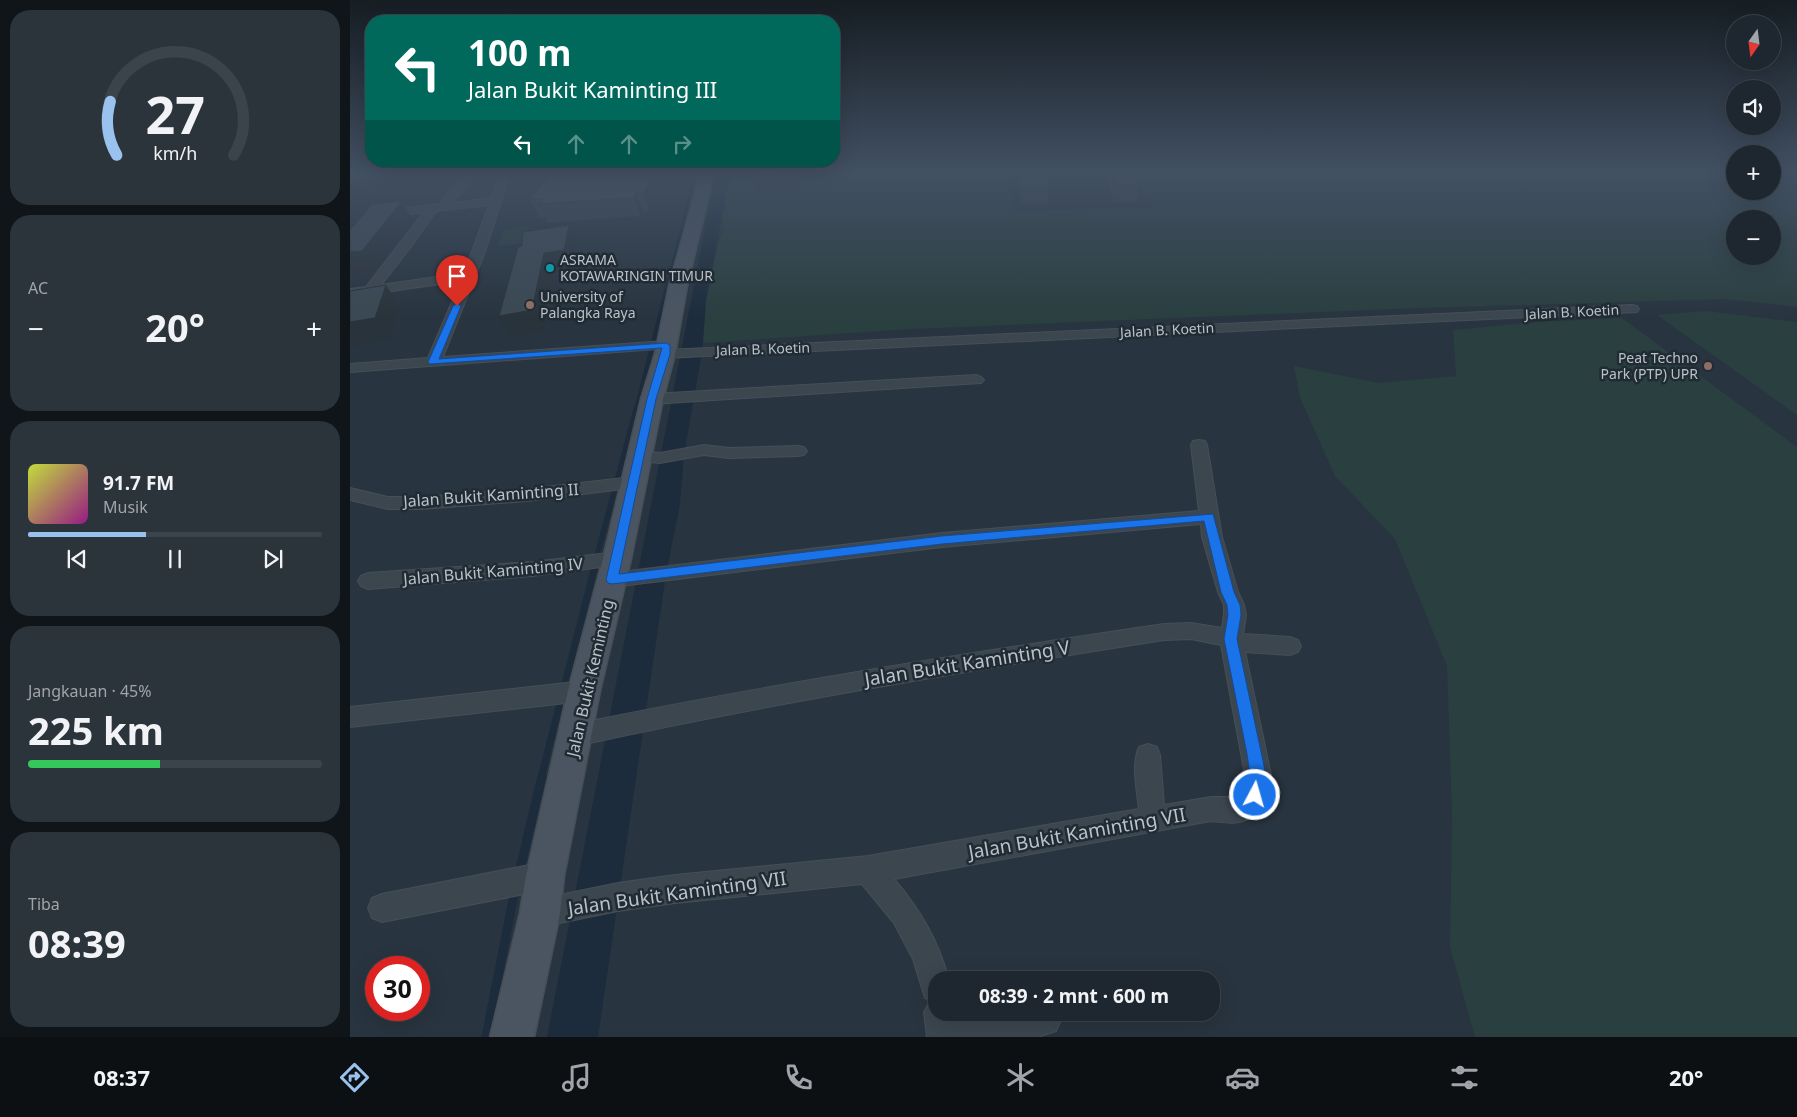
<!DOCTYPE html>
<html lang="id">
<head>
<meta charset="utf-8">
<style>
  :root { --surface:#1e272f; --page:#2b333b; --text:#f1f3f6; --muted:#a1a5aa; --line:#3c444b; --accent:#99c2ef }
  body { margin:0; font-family:"Noto Sans",sans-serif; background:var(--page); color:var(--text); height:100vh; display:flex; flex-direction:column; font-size:19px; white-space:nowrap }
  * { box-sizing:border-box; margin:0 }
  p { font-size:16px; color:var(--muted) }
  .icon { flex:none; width:28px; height:28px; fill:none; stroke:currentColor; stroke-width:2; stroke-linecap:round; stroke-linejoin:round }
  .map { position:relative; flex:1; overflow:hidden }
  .details { display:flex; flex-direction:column; gap:10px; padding:10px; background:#10151a; width:350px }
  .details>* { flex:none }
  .guide { position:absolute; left:15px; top:15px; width:475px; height:152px; border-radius:20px; box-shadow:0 5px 20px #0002,0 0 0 1px var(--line); background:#00695c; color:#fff; overflow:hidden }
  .needle { width:32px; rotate:194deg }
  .tools { position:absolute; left:1376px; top:15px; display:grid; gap:10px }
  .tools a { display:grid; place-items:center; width:55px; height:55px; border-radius:50%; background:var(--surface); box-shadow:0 5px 20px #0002,0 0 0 1px var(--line); font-size:25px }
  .speed { position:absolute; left:15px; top:956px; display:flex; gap:10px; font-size:25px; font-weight:700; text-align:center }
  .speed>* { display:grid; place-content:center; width:65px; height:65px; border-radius:50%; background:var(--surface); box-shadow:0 5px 20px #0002,0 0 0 1px var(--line); line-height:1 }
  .speed .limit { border:8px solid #d22; background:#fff; color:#111 }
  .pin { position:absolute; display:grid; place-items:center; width:42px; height:42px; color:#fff; margin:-51px -21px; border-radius:50% 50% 50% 0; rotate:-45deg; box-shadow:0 0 5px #0007 }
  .pin .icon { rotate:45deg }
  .me { position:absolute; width:55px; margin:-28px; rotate:6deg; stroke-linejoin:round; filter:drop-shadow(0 0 4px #0008) }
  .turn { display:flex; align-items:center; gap:18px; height:105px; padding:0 20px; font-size:22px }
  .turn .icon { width:65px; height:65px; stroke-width:2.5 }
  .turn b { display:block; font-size:35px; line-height:42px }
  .lanes { display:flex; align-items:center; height:48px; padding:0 20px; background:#0003; justify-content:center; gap:25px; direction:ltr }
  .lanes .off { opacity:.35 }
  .big { font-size:38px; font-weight:700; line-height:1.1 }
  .details .widget { flex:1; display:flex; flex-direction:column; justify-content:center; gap:8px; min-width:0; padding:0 18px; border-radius:20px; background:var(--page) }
  .details .dial { align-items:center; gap:0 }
  .dial svg { height:130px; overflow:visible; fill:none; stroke:var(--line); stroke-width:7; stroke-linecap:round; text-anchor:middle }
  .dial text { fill:var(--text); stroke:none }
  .song { display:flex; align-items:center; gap:15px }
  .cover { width:60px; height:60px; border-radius:8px; background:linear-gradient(135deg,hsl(70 70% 55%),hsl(310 70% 35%)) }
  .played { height:5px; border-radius:2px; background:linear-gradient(90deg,var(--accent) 40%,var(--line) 40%) }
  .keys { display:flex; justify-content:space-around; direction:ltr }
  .heat { display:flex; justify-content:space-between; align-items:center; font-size:28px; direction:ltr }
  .charge { height:8px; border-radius:4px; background:linear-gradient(90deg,#34c759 45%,var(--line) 0) }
  .trip { position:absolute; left:578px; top:971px; width:292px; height:50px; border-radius:20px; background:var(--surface); box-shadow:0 5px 20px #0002,0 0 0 1px var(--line); font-weight:700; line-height:50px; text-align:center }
  .menu { display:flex; height:80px; justify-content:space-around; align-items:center; background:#0c1013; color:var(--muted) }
  .menu .icon { width:35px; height:35px }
  .menu .on { color:var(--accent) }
  .menu b { font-size:22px; color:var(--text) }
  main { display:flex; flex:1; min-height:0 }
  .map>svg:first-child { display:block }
  .green { fill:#2a3f40; fill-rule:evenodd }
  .water { fill:#1c2c3c }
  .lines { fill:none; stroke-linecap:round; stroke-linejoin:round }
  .stream-far4 { stroke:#1c2c3c; stroke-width:3 }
  .stream-far3 { stroke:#1c2c3c; stroke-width:4.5 }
  .stream-far2 { stroke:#1c2c3c; stroke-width:5.5 }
  .stream-far1 { stroke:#1c2c3c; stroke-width:7 }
  .stream { stroke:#1c2c3c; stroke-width:9 }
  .street-casing { stroke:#464f58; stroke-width:2 }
  .secondary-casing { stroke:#464f58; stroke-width:3 }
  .street { fill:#3c464f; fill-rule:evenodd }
  .secondary { fill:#4b5562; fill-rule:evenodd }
  .wall { fill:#333f48 }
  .shaded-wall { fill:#29333b }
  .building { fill:#3b4954; stroke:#29333b }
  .route { fill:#1a73e8; stroke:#114b97 }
  .culture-dot { fill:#0f9aa8; stroke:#212b34; stroke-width:2 }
  .education-dot { fill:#8d6e63; stroke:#212b34; stroke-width:2 }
  .labels { text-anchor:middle; stroke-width:5; stroke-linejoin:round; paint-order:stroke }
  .far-poi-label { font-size:14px; fill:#b9c1c9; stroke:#212b34; text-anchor:start }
  .far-street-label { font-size:14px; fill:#b9c1c9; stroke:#212b34 }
  .street-label { font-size:16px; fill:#b9c1c9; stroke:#212b34 }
  .near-street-label { font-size:19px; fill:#b9c1c9; stroke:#212b34 }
</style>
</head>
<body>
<main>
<section class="details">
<div class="widget dial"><svg viewBox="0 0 100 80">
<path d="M14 69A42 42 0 1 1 86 69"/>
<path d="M14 69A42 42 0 0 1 10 36" stroke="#99c2ef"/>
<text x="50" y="56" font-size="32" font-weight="700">27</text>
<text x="50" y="72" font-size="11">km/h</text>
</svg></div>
<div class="widget"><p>AC</p>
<div class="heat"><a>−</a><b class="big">20°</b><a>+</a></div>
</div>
<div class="widget">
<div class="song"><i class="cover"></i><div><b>91.7 FM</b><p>Musik</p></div></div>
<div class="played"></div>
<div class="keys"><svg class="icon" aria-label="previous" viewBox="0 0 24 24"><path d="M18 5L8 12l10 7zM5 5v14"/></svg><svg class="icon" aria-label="pause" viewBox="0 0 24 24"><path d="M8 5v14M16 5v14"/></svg><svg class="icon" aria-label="next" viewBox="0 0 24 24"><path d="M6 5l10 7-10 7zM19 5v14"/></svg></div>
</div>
<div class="widget"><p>Jangkauan · 45%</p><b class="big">225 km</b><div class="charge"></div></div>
<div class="widget"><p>Tiba</p><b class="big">08:39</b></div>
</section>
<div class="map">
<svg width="1447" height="1037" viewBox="0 0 1447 1037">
  <rect width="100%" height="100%" fill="#28343f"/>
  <path class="green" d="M381 173H660L664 211 804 207 791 190 790 173H1038L1043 176 1089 173H1385V191H1422L1423 173H1447V307L1376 299 1069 308 563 329 353 343 356 300 369 241 374 230 372 216 376 208 373 198 381 185ZM1385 219H1422V256H1385Z
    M179 226 176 243 148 246 153 230Z
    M1356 311 1447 322V415L1307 315Z
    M1272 318 1447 447V1037H1125L1100 947 1102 816 1097 666 1045 539 985 476 950 398 944 366 1029 383 1106 376 1103 330 1186 322Z"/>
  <path class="water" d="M366 173H380L356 300 352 352 334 455 330 504 316 574 248 1037H197Z"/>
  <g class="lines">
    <path class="stream-far4" d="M320 277 345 173"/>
    <path class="stream-far3" d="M287 407 320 276"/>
    <path class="stream-far2" d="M243 571 287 406"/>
    <path class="stream-far1" d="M191 778 244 570"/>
    <path class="stream" d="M169 873 192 776
      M136 1037 165 890"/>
    <g class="street-casing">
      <path id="street" d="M22 173H66L61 176 0 181V175Z
        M115 173H125L102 203 141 198 150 173H160L135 252 93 357 316 341 321 342 323 345 321 348 0 372V364L78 358 111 281 0 297V289L16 287 74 212 30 218 4 253 0 254V242L22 214 26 212 90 204ZM139 205 114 273 31 285 63 244 86 211Z
        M1282 305 1287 306 1289 309 1287 312 315 358 310 357 308 354 310 351 315 350Z
        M626 375 631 377 634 380 631 383 302 404 296 402 294 399 296 396 302 394Z
        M849 440 855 441 857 445 872 537 888 592 894 605 896 615 893 634 940 637 948 640 951 646 948 652 940 655 895 652 921 775C918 794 912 818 889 822 881 824 870 822 861 821L544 879C571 911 588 940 599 980H586V1012H606L607 1021 651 1012H708L711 1020 706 1031 688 1037H577L574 1012 581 1000 575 998 563 959 544 923 512 884 325 903 268 911 190 927 180 923 176 913 180 903 190 899 268 883 325 875 518 856 789 809C787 790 781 765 789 747L798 744 807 747 810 755 814 805 861 797H884L893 789 895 775 871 645 841 639 814 640C617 671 421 703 226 746L217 743 214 735 217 727 226 724C421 684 617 653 814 624L841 623 872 628 874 615V605L868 592 852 537 851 524 592 547 262 587 255 585 252 580 255 575 262 573 592 533 849 511 841 445 843 441Z
        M354 445 379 448 448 446 454 447 457 451 454 455 448 456 379 458 354 455 310 463 283 460 280 456 283 452 289 451 310 453Z
        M283 477 289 479 292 483 289 487 177 501 71 509H38L0 500V488L38 497H71L177 489Z
        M267 552 274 554 277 559 274 564 182 576 18 589 11 586 8 581 11 576 18 573 182 562Z
        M234 681 242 684 246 691 242 698 234 701 0 727V707Z
        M195 862 205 866 209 876 205 886 195 890 32 922 22 918 18 908 22 898 32 894Z"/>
    </g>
    <g class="secondary-casing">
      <path id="secondary" d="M348 173H362L360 190 337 286 325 354 313 399 281 559 250 691 214 876 210 913 184 1037H140L170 913 176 876 218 691 253 559 291 399 305 354 319 286 346 190Z"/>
    </g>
    <use href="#street" class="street"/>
    <use href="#secondary" class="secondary"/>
  </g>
  <path class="wall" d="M201 173H316L317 177 300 211 293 212 291 216 197 223 195 217 189 218 180 199Z
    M668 173H696L698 186V204L671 205Z
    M755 173H784L788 184 787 202H764Z"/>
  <path class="shaded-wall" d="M304 173H316L317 177 300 211 293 193Z
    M442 173H448L447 191 408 194 404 176Z
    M286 193 293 212 291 216 284 198Z
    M52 201 62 219 24 271 0 274V252Z
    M219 225 227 245 223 270 203 273 193 331 161 337 149 316 194 253Z
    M36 285 49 306 39 339 0 346V322Z"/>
  <path class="building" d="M201 173H304L293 193H286L284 198 188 204 193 199H180Z
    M404 173H442L404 176Z
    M669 173H696L698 186 670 187Z
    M761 173H784L788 184H765Z
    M52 201 12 251 0 252V230L22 204Z
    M219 225 214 250 194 253 182 310 149 316 168 247 172 246 173 232Z
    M36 285 25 318 0 322V291Z"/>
  <linearGradient id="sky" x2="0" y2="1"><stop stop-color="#161d23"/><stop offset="0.54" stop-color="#425063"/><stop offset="1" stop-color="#425063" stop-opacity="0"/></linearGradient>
  <rect width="1447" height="318" fill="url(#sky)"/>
  <path class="route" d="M107 303 111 306 89 359 316 343 320 345V354L306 399 269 574 592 536 863 514 884 592 890 605 891 615 887 639 916 775 910 800 905 803 899 800 897 795 900 775 897 754 874 639 878 615 877 605 871 592 854 521 592 544 262 584 258 583 256 580 297 399 312 348 80 364 78 362 103 306Z"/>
  <circle class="culture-dot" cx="200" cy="268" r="5"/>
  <g class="education-dot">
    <circle cx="180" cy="305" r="5"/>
    <circle cx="1358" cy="366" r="5"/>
  </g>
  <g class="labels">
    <g class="far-poi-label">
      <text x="210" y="265">ASRAMA<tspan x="210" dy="16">KOTAWARINGIN TIMUR</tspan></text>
      <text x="190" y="302">University of<tspan x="190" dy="16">Palangka Raya</tspan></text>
      <text x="1348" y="363" text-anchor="end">Peat Techno<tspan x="1348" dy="16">Park (PTP) UPR</tspan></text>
    </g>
    <g class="far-street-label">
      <text transform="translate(1222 312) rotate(-3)" y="5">Jalan B. Koetin</text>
      <text transform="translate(817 330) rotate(-3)" y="5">Jalan B. Koetin</text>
      <text transform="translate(413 349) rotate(-2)" y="5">Jalan B. Koetin</text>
    </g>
    <g class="street-label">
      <text transform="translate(141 495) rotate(-4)" y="6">Jalan Bukit Kaminting II</text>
      <text transform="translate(143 571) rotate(-5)" y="6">Jalan Bukit Kaminting IV</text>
      <text transform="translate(240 678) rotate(-77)" y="6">Jalan Bukit Keminting</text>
    </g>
    <g class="near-street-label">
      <text transform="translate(617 663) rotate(-9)" y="7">Jalan Bukit Kaminting V</text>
      <text transform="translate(727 833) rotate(-10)" y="7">Jalan Bukit Kaminting VII</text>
      <text transform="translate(327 893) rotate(-8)" y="7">Jalan Bukit Kaminting VII</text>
    </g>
  </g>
</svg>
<div class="tools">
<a><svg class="needle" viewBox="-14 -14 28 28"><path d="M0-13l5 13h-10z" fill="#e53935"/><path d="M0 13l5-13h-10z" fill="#a1a5aa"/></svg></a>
<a><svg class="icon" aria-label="sound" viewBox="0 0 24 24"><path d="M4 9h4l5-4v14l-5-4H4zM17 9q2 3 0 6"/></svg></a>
<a>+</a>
<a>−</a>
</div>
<div class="speed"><div class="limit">30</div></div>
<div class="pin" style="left:107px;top:306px;background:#d93025"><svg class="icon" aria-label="arrive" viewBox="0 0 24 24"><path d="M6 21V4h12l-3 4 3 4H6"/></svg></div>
<svg class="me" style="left:905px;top:795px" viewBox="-20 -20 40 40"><circle r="17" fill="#1a73e8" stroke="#fff" stroke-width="3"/><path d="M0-11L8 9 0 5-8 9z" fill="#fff"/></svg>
<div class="trip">08:39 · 2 mnt · 600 m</div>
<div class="guide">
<div class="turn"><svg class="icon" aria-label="left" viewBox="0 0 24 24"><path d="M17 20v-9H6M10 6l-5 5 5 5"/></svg><div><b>100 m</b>Jalan Bukit Kaminting III</div></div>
<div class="lanes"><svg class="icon" aria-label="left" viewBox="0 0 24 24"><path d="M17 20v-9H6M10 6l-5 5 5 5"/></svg><svg class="icon off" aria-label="ahead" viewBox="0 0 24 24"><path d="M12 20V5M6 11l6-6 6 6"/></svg><svg class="icon off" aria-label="ahead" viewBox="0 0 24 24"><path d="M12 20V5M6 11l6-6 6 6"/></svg><svg class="icon off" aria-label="right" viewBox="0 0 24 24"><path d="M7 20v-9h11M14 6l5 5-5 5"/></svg></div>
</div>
</div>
</main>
<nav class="menu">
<b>08:37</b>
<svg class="icon on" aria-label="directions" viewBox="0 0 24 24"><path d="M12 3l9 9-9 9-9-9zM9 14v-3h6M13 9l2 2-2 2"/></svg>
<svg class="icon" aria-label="music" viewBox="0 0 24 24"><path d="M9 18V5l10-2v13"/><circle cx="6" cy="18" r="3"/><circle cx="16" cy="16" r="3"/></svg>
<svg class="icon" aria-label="phone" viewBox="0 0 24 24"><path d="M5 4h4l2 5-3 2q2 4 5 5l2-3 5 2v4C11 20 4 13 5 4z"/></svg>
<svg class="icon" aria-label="climate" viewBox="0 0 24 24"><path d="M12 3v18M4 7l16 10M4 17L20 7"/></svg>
<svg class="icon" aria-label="car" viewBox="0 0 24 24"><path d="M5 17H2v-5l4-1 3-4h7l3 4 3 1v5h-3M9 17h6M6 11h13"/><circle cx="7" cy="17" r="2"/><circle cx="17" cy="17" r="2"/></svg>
<svg class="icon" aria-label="filters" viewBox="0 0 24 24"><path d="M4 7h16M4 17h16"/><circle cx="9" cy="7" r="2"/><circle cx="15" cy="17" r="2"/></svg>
<b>20°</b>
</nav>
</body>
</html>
